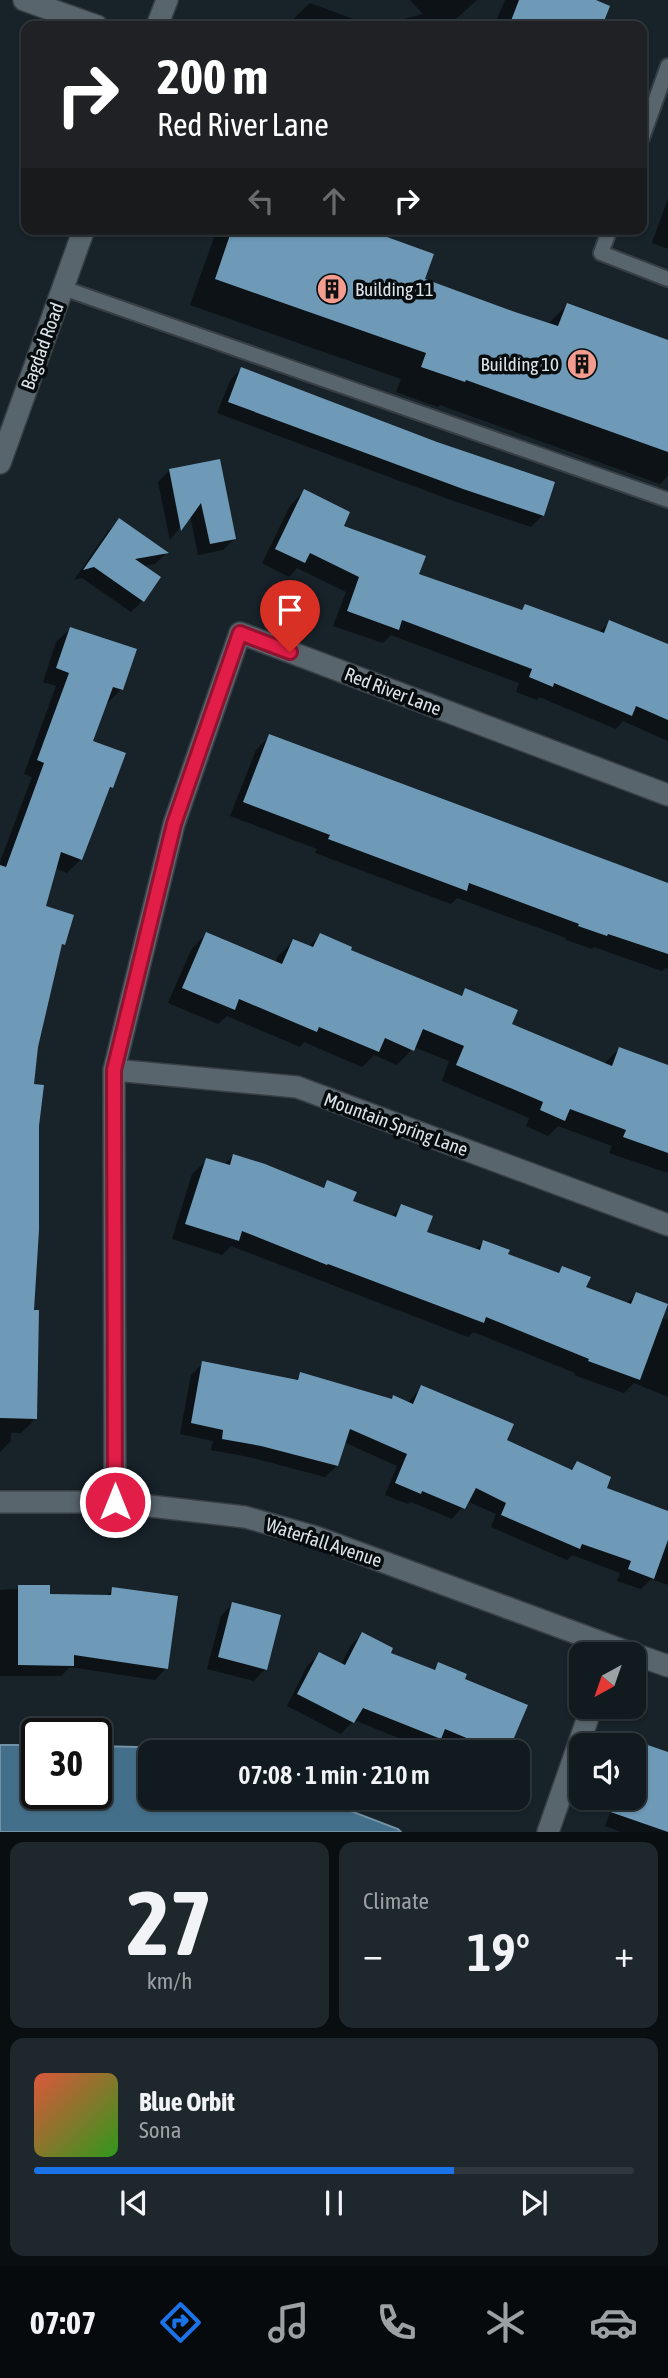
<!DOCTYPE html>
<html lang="en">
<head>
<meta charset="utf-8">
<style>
  :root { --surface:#111a1f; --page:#1e272c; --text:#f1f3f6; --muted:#9ca1a4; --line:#30383d; --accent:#1a73e8 }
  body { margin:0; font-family:"Asap Condensed",sans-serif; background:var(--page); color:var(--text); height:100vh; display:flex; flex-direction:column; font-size:26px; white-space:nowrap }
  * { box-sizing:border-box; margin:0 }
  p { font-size:23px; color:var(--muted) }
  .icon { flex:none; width:38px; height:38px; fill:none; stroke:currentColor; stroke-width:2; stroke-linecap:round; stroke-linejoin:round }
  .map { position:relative; height:1832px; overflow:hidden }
  .side { display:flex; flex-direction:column; gap:10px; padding:10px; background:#090e11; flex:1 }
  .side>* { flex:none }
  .banner { position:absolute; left:21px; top:21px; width:626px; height:214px; border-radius:14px; box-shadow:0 2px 5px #0004,0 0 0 2px var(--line); background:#202124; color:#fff; overflow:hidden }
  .needle { width:46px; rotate:220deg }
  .controls { position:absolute; left:569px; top:1642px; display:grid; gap:14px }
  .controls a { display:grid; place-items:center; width:77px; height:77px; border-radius:14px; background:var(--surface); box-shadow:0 2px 5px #0004,0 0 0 2px var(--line); font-size:35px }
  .speed { position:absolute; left:21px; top:1718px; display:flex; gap:14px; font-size:35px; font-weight:700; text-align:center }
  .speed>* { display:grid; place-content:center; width:91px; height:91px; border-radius:50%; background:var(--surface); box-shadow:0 2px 5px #0004,0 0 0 2px var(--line); line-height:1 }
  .speed .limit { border:4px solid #111; border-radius:10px; background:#fff; color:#111 }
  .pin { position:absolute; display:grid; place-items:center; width:60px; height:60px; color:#fff; margin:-72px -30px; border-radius:50% 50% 50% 0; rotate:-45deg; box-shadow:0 0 7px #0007 }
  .pin .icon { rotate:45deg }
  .me { position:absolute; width:77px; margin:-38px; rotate:0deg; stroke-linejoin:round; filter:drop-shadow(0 0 5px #0008) }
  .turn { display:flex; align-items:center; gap:24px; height:147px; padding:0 21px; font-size:32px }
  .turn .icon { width:91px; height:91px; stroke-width:2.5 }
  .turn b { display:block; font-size:49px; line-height:60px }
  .lanes { display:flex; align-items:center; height:66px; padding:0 21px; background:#0003; justify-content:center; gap:35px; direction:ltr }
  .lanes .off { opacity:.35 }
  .big { font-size:52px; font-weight:600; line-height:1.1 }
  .side .tile { flex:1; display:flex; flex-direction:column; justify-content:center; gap:10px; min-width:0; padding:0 24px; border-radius:14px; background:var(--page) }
  .side .dial { align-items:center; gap:0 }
  .dial b { font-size:91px; line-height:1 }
  .song { display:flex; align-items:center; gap:21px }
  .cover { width:84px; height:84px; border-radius:10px; background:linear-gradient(135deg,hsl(10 70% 55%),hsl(110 70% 35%)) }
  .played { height:7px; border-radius:4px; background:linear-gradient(90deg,var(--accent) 70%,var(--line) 70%) }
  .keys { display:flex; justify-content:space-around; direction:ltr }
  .heat { display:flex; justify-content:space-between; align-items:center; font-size:38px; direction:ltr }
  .side .tiles { flex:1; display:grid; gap:10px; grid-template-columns:1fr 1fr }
  .tile:last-child { grid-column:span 2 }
  .trip { position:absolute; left:138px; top:1740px; width:392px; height:70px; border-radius:14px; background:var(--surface); box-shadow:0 2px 5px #0004,0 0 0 2px var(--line); font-weight:600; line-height:70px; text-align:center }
  .tabs { display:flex; height:112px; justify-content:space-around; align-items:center; background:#070a0c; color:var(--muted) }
  .tabs .icon { width:49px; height:49px }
  .tabs .current { color:var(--accent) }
  .tabs b { font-size:32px; color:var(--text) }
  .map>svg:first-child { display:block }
  .water { fill:#446f8a; stroke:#7292a6; stroke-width:2 }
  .shadow { fill:#0007 }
  .building { fill:#6e9ab7 }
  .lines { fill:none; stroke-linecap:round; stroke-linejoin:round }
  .service-casing { stroke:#373f45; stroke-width:18 }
  .minor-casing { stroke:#373f45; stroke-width:24 }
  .tertiary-casing { stroke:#373f45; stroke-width:24 }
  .service { stroke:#59656d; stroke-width:14 }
  .minor { stroke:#59656d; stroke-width:21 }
  .tertiary { stroke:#59656d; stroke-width:21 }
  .route-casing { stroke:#92132f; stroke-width:18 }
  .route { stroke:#e11d48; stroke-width:12 }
  .labels { text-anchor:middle; stroke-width:7; stroke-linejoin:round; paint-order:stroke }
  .poi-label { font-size:19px; fill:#dce3e8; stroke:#060b0e; text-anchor:start }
  .street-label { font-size:19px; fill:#dce3e8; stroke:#060b0e }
</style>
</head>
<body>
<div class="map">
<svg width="668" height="1832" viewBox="0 0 668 1832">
  <rect width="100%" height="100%" fill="#172229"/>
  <path class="water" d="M0 1745H37V1794H96V1746L180 1748 191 1752H150V1797H314L398 1829 401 1832H0Z"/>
  <path class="shadow" d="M410 0H477L448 26H379L423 14Z
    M505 0H591L608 7 600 26H494Z
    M310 3 356 20 354 26H286Z
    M668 198V249L652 243Z
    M217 229H359L423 280 547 325 567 305 668 341V476L660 484 440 405 438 407 396 392 401 379 190 305Z
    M241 369 543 515 531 527 451 500 217 413 230 381Z
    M218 461 234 539 223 550 198 555 190 515 170 540 158 482 170 470Z
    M304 491 341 527 417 575 520 611 525 606 598 633 610 622 668 649V741L623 721 616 729 539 697 537 700 516 692 519 683 391 635 383 643 333 626 346 592 297 568 289 577 262 563 290 506Z
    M119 520 166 553 155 564 143 566 159 577 142 601 131 612 82 578 74 580 108 531Z
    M70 629 121 689 108 703 105 702 91 742 112 787 106 793 81 859 67 873 55 868 44 908 63 944 0 1032V862L32 777 24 774 56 686 43 682 56 642Z
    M270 736 668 889V969L665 968 662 971 594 947 592 949 566 940V938L457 898 451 904 315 853 317 849 230 816 256 750Z
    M206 934 275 963 278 956 294 941 308 947 320 935 349 951 459 997 466 990 510 1025 604 1064 619 1049 668 1066V1173L609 1153 612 1146 558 1126 548 1136 526 1126 529 1118 442 1081 449 1061 414 1047 397 1065 374 1055 362 1067 304 1042 300 1047 227 1016 218 1024 168 1003 191 950Z
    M0 1059 32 1085 37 1126 32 1312 36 1418 21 1433H11V1441L0 1452Z
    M233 1156 321 1189 328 1182 351 1202 391 1217 401 1207 425 1233 475 1250 483 1242 506 1255 556 1274 562 1268 584 1288 626 1304 636 1294 661 1317 668 1320V1397L634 1383 624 1393 574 1375 575 1373 473 1332 468 1337 231 1246 222 1255 172 1239 192 1174 207 1160 224 1165Z
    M203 1363 294 1381 301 1374 390 1400 394 1397 408 1403 421 1387 505 1441 569 1471 577 1464 604 1489 668 1512V1585L651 1579 641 1589 617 1581 620 1573 572 1555 567 1560 491 1527 496 1514 467 1501 452 1519 411 1502 408 1504 385 1495 397 1466 344 1442 337 1466 325 1477 249 1457 211 1450 213 1441 180 1434 191 1375Z
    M48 1587V1596L105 1597 113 1589 166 1668 155 1680 70 1667 61 1676H0V1590Z
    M232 1604 265 1669 254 1681 207 1669 221 1616Z
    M363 1634 389 1654 432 1671 439 1664 463 1680 507 1752H461L436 1741 428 1750 354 1720 341 1734 287 1706 307 1666 319 1654 341 1665 351 1645Z
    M642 1745 668 1754V1832H621L605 1826 616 1797H634V1753Z"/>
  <path class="building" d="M519 0H596L610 6 602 26H509Z
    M232 229H365L434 254 425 279 515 312 558 326 567 303 668 340V452L466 380 465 382 421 367 426 353 215 279Z
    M241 367 437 442 555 482 544 516 463 489 228 402Z
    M220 459 236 539 210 544 201 503 181 531 169 469Z
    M304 489 350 512 344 526 426 556 419 574 522 610 525 604 604 633 609 620 668 644V720L636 706 632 716 554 683 553 687 529 677 532 669 402 620 399 630 347 611 359 577 310 553 305 563 275 549Z
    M119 518 169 553 135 559 161 577 144 602 94 567 83 570Z
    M70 627 137 649 123 690 113 687 93 741 126 753 113 788 110 787 82 860 61 852 46 906 74 915 65 945 62 944 38 1047 34 1084 44 1085 39 1126V1230L34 1310H39L37 1419 0 1418V865L6 867 44 763 37 760 69 673 56 668Z
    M269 734 668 883V954L608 934 607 936 578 926 579 924 469 883 467 891 328 839 330 835 243 802Z
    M206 932 282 964 293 939 313 947 320 933 352 947 351 950 462 996 465 988 518 1010 512 1024 612 1066 619 1047 668 1065V1153L623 1137 626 1130 570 1109 565 1121 540 1110 543 1102 456 1065 464 1046 423 1029 414 1051 385 1038 379 1052 319 1027 317 1032 239 999 235 1010 182 988Z
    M233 1154 265 1164 324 1188 327 1180 357 1192 353 1201 396 1217 401 1204 433 1216 427 1232 480 1250 483 1240 510 1250 508 1254 559 1273 562 1266 591 1277 586 1287 631 1304 636 1292 668 1304 640 1380 588 1361 589 1359 486 1317 484 1323 328 1264 327 1265 242 1231 239 1241 185 1224 206 1158 230 1165Z
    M202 1361 298 1380 300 1372 392 1399 393 1395 413 1404 421 1385 514 1424 507 1440 572 1470 577 1461 611 1477 607 1488 668 1511V1540L654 1579 628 1569 631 1561 582 1544 580 1549 501 1515 506 1503 476 1488 465 1509 422 1491 421 1494 395 1483 407 1454 350 1429 338 1466 261 1446 222 1439 223 1430 191 1423Z
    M18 1585H50V1594L111 1595 112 1587 178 1596 168 1669 74 1655V1666L18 1665Z
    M232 1602 281 1615 267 1670 218 1657Z
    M362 1632 393 1648 391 1653 435 1670 438 1662 467 1674 465 1679 528 1705 508 1752H500L445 1729 441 1739 363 1708 354 1723 297 1694 319 1652 345 1665Z
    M642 1743 668 1752V1832L576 1800 577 1797H634V1765Z"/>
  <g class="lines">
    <g class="service-casing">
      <path id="service" d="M642 138 668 66
        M610 229 601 253 668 279
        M63 288 668 500"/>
    </g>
    <g class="minor-casing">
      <path id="minor" d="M24 0 97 26
        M114 1070 297 1087 668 1225
        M0 1502H115L245 1517 316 1537 633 1654
        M115 1502 114 1070 174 824 240 633 668 795
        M634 1654 668 1666
        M548 1832 592 1706"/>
    </g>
    <g class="tertiary-casing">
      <path id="tertiary" d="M157 26 167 0
        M0 463 84 229"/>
    </g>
    <use href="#service" class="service"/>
    <use href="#minor" class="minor"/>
    <use href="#tertiary" class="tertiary"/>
  </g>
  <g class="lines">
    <g class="route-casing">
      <path id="route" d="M115 1502 114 1070 174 824 240 633 290 652"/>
    </g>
    <use href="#route" class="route"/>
  </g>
  <defs>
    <g id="building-disc" transform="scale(1.575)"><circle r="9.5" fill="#f59c91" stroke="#060b0e"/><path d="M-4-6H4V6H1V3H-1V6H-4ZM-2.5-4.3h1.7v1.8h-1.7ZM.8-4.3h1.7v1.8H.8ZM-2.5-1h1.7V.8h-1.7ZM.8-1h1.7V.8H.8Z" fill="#111"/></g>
  </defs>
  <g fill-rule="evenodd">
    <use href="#building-disc" x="332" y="289"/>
    <use href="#building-disc" x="582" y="364"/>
  </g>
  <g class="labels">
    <g class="poi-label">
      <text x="355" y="296">Building 11</text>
      <text x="559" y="371" text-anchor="end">Building 10</text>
    </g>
    <g class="street-label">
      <text transform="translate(42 346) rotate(-70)" y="7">Bagdad Road</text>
      <text transform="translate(393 691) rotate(21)" y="7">Red River Lane</text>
      <text transform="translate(396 1124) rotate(20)" y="7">Mountain Spring Lane</text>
      <text transform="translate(324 1542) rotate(18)" y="7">Waterfall Avenue</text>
    </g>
  </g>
</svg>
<div class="controls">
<a><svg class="needle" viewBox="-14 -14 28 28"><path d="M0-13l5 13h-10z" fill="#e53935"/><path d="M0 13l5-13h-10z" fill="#9ca1a4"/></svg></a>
<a><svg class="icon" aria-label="sound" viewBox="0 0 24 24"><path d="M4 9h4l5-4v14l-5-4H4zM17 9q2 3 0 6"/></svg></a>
</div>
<div class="speed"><div class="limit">30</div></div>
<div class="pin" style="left:290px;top:652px;background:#d93025"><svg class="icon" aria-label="arrive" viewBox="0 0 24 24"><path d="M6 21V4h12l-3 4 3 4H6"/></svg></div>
<svg class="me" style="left:115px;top:1502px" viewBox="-20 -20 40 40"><circle r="17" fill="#e11d48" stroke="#fff" stroke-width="3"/><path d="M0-11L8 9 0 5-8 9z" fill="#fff"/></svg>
<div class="trip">07:08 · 1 min · 210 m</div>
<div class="banner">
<div class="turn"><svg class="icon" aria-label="right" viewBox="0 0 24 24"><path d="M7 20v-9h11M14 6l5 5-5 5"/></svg><div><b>200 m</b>Red River Lane</div></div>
<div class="lanes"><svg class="icon off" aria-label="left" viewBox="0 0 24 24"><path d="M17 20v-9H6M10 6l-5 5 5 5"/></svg><svg class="icon off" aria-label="ahead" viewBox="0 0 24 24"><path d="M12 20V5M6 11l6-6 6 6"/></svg><svg class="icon" aria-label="right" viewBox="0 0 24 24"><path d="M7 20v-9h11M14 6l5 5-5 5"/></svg></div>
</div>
</div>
<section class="side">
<div class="tiles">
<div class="tile dial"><b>27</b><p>km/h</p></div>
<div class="tile"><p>Climate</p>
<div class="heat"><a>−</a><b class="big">19°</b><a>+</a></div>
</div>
<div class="tile">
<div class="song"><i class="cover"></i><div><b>Blue Orbit</b><p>Sona</p></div></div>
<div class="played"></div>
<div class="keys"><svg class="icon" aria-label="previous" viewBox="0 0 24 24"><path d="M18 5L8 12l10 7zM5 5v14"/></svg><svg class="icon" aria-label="pause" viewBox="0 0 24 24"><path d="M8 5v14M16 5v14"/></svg><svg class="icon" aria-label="next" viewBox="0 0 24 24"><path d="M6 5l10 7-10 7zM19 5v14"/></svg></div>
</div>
</div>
</section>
<nav class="tabs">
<b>07:07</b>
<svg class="icon current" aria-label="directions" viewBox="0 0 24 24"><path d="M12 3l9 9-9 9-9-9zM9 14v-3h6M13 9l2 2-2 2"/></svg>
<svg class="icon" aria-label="music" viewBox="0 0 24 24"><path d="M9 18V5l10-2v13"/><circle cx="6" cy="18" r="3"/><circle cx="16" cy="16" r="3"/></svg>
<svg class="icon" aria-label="phone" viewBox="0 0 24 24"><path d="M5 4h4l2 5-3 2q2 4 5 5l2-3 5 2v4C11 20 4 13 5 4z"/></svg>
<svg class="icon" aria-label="climate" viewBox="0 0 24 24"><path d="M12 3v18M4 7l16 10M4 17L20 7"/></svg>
<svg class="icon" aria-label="car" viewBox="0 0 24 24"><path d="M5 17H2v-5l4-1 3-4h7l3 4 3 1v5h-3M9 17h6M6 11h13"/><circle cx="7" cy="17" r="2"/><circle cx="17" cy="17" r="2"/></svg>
</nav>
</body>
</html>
